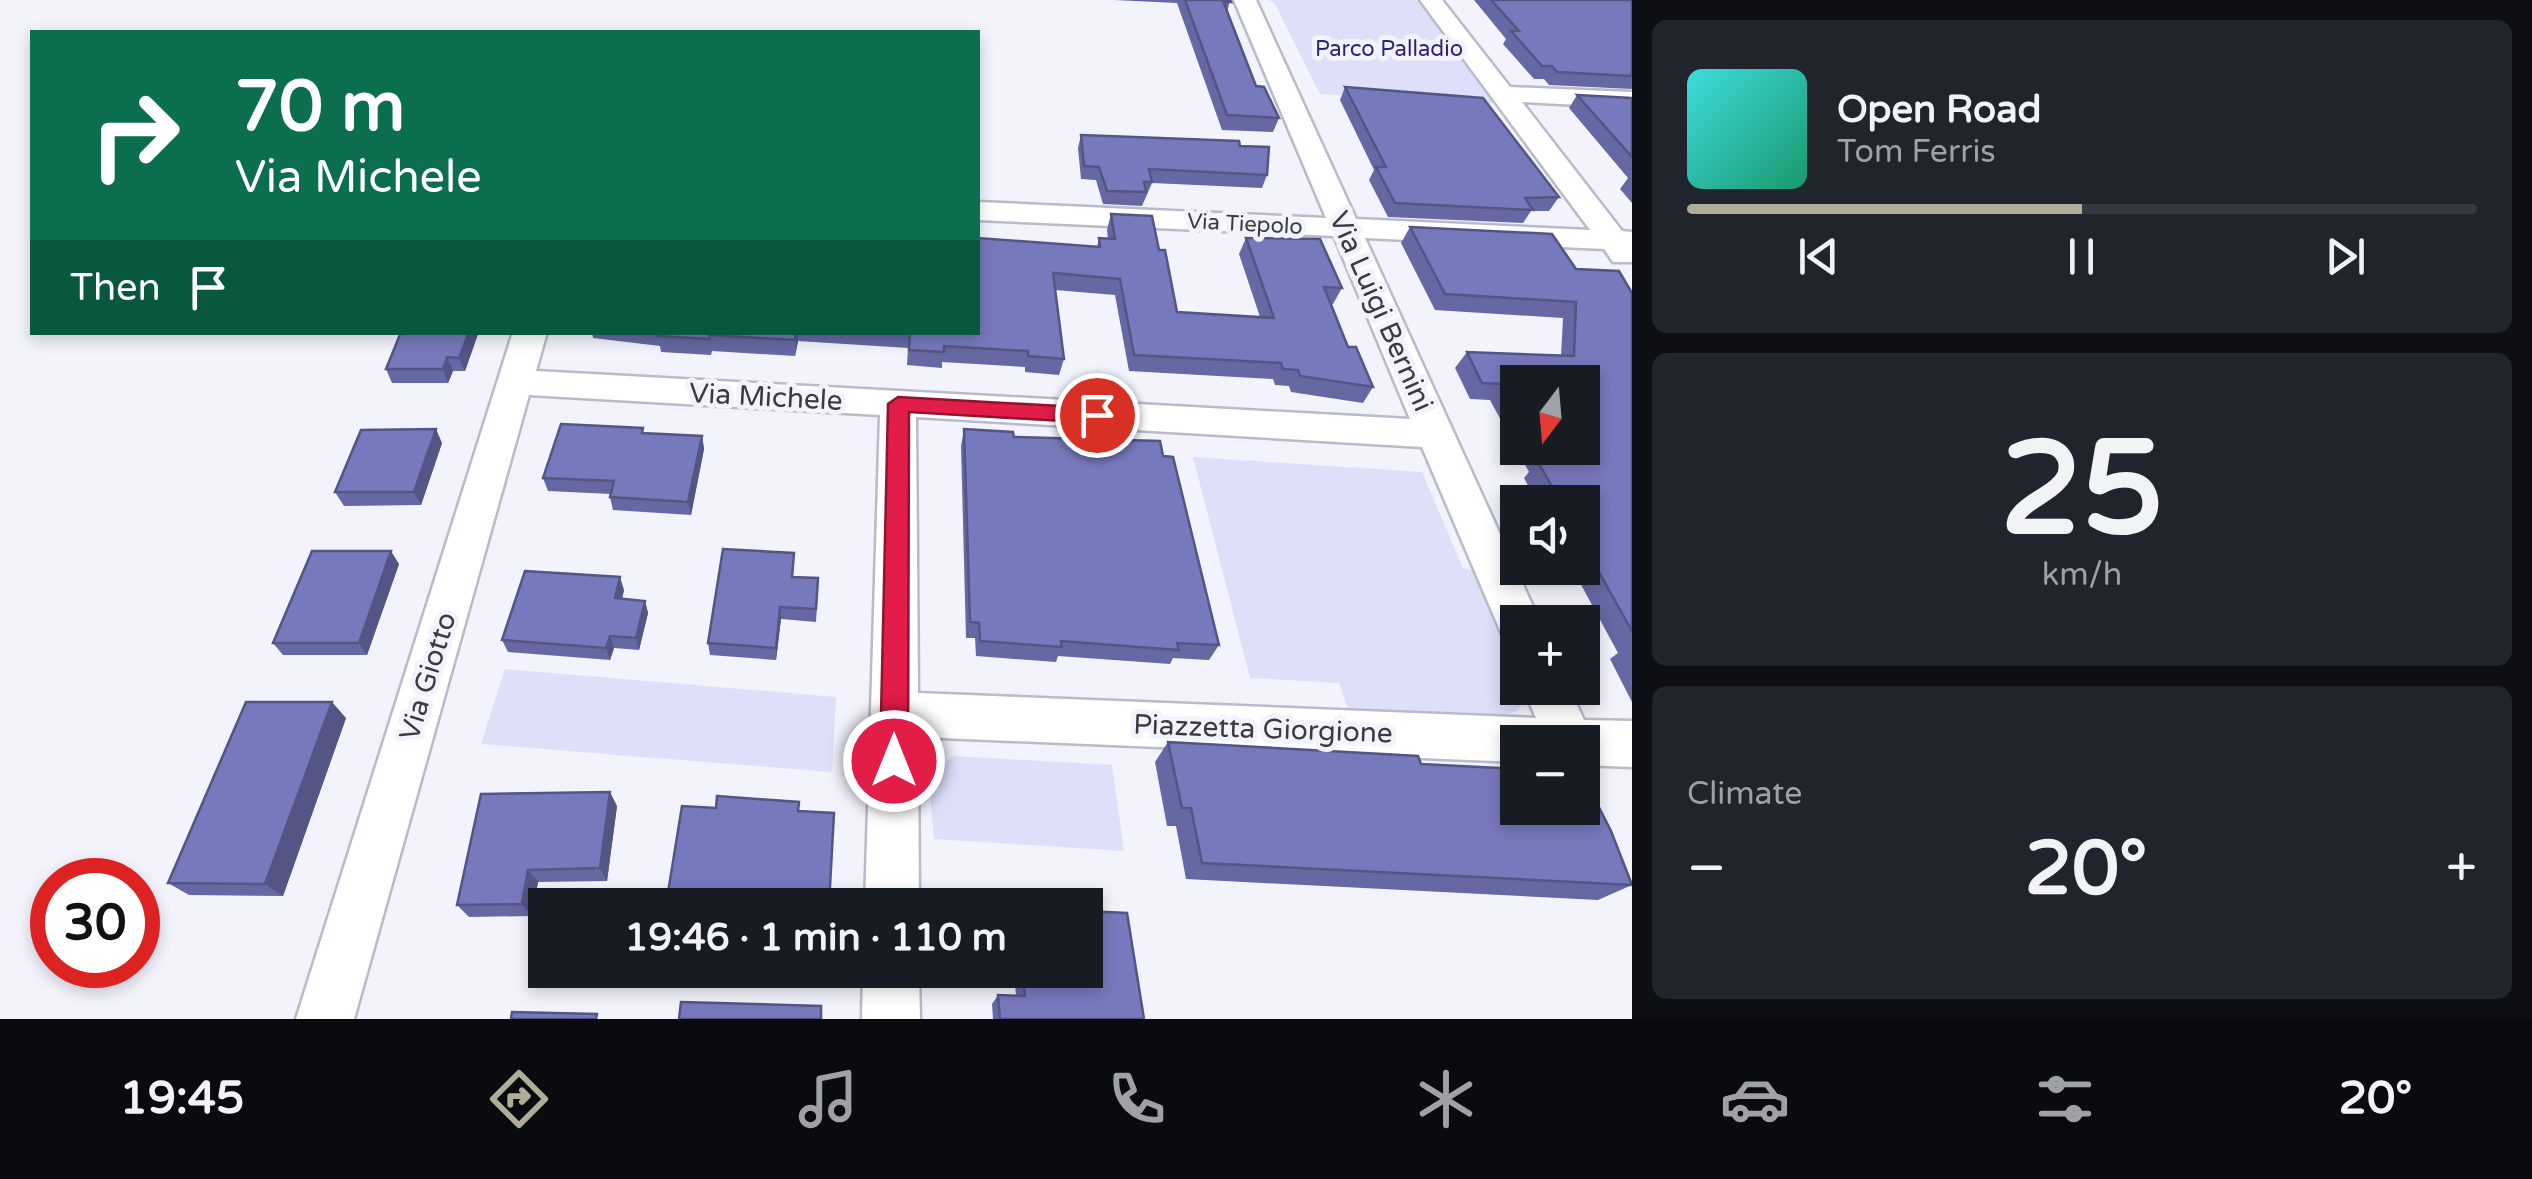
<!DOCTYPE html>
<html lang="en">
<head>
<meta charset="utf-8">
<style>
  :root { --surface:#171b24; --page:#20242c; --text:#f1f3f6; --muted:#9ea1a6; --line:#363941; --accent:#afad98 }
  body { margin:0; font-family:"Varela Round",sans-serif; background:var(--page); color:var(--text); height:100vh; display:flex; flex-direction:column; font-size:38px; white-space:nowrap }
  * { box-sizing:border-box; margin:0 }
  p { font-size:32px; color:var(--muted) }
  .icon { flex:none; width:55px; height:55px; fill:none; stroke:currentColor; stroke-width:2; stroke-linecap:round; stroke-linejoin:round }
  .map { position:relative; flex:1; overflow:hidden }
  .sheet { display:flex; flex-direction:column; gap:20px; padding:20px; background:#0d0f14; width:900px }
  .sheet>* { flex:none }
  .guide { position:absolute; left:30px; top:30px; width:950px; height:305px; border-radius:0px; box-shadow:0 5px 15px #0003; background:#0b6e4f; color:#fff; overflow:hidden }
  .needle { width:65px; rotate:196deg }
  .fabs { position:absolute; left:1500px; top:365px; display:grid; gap:20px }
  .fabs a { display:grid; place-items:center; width:100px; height:100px; border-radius:0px; background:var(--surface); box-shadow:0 5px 15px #0003; font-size:50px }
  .speed { position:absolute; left:30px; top:858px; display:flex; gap:20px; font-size:50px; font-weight:700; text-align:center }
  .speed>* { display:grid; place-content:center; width:130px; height:130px; border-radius:50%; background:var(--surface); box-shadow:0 5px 15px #0003; line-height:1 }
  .speed .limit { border:15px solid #d22; background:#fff; color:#111 }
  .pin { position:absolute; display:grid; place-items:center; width:85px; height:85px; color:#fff; margin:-42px; border:5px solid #fff; border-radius:50%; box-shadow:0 2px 10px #0007 }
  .me { position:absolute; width:110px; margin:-55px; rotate:0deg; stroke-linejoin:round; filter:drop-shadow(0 0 8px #0008) }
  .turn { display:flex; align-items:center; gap:35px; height:210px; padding:0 40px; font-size:45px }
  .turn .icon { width:130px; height:130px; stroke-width:2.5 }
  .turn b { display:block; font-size:70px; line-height:85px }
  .then { display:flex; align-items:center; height:95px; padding:0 40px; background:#0003; gap:20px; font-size:38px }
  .big { font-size:75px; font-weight:800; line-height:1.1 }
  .sheet .card { flex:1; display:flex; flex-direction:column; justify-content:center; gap:15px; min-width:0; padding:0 35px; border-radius:15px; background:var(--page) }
  .sheet .dial { align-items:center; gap:0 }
  .dial b { font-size:130px; line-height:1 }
  .song { display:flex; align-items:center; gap:30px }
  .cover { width:120px; height:120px; border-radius:15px; background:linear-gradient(135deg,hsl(180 70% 55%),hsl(160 70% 35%)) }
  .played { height:10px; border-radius:5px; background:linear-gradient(90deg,var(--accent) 50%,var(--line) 50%) }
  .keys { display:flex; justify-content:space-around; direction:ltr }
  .heat { display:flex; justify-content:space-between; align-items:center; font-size:55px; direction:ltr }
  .trip { position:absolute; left:528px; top:888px; width:575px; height:100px; border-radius:0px; background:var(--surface); box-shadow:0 5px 15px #0003; font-weight:800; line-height:100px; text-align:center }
  .dock { display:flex; height:160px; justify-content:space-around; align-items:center; background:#090b0e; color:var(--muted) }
  .dock .icon { width:70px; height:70px }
  .dock .on { color:var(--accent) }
  .dock b { font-size:45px; color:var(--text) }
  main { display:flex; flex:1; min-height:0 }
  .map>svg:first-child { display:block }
  .green { fill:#dee0f9 }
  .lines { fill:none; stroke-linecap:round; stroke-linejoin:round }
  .street-casing { stroke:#b9baca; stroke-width:5 }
  .street { fill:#fff; fill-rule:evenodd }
  .wall { fill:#6668a3; fill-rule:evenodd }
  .shaded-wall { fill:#535584 }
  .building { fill:#7779bd; stroke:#535584; stroke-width:2.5 }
  .route { fill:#e11d48; stroke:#92132f; stroke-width:2.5 }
  .labels { text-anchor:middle; stroke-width:10; stroke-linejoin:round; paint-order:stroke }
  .far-park-label { font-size:22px; fill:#2e2475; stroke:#f2f3fd }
  .far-street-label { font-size:22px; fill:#3a3b41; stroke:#f2f3fd }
  .street-label { font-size:28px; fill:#3a3b41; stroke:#f2f3fd }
</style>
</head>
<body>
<main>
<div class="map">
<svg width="1632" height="1019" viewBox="0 0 1632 1019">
  <rect width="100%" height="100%" fill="#f2f3fd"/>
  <path class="green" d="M1268 0H1414L1428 5 1503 104 1320 94 1274 2Z
    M1193 457 1422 472 1463 568 1473 570 1524 700 1517 711 1501 716 1349 711 1339 683 1250 678Z
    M505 669 836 697 832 772 481 744Z
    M954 756 1112 765 1124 851 934 839C932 807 922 775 954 756Z"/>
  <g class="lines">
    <g class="street-casing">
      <path id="street" d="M1234 0H1256L1356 219 1590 230 1420 0H1442L1510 87 1632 92V108L1522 102 1622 231 1632 232V262H1613L1604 249 1365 238 1540 622H1518V641L1502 635 1422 447 916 417 918 693 1536 718 1523 688H1569L1584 720 1632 721V767L1582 765V742H1518V762L918 737 919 905H865L880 415 529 395 354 1019H296L513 332H547L536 371 1410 419 1334 236 978 220V202L1326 218Z
        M863 970H919L920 1019H862Z"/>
    </g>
    <use href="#street" class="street"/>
  </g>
  <path class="wall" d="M1114 0H1230L1227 13 1256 86 1279 118 1273 132 1222 130 1177 3Z
    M1474 0H1632V89L1549 85 1544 79H1534L1503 44 1506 39Z
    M1345 87 1559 197 1549 211H1531L1523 223 1388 217 1369 180 1374 170 1340 100Z
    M1577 95 1632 98V203L1620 189 1628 178 1569 108Z
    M1081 135 1240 146 1267 175 1262 188 1152 183 1142 206 1103 204 1096 180 1081 179 1078 148Z
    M1111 214 1159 250 1177 312 1260 317 1239 254 1246 238 1342 288 1333 304H1331L1348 347 1373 387 1363 403 1291 392 1289 386 1275 385 1273 379 1129 371 1115 295 1055 290 1064 359 1059 375 1025 372V367L942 362V368L907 365 908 348 798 341 795 356 712 351 711 355 661 352 660 346 593 338 592 332H978V238L1097 247 1099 238 1108 239 1107 230Z
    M1410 227 1576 269 1632 293V702L1610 659 1618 653 1572 568H1582V502H1537L1524 478 1529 472 1490 400 1470 399 1455 368 1467 352 1561 356 1563 318 1435 310 1401 243ZM1518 382 1582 448H1518Z
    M401 332H477L478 334 465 371H453L448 383H392L386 369Z
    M964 429 1014 437 1163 456 1219 645 1209 660 1173 658 1170 664 1058 656 1056 662 976 656 975 638H966L961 446Z
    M645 433 702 436 704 449 691 515 613 510 610 497 611 494 548 491 543 478Z
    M442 443 421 505 344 506 335 492Z
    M794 553 793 577 818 590 816 622 781 619 776 660 710 655 708 643Z
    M399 564 367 655H283L273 643Z
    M624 590 622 599 645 601 648 613 639 650 614 648 610 660 508 652 502 640Z
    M346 718 283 896 189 895 168 883Z
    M1168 742 1421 764 1504 768 1518 760V808L1632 885 1598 900 1186 879 1176 826H1167L1155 762Z
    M617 806 607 881 538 882 532 916 469 917 457 905Z
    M1014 970H1085L1144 1019H993L992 1004 998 995 1016 996Z"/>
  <path class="shaded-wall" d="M469 332H477L478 334 465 371 459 358Z
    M796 332H798V341L795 356Z
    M447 357 453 371 448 383 443 369Z
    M436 429 442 443 421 505 414 492Z
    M702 436 704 449 691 515 688 502Z
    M391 551 399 564 367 655 359 643Z
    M620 577 624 590 619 610 615 598Z
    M645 601 648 613 639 650 636 638Z
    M780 607 781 619 776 660V648Z
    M610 636 614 648 610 660 606 648Z
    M332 702 346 718 283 896 265 884Z
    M610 792 617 806 607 881 600 868Z
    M528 870 538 882 532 916 522 904Z"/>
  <path class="building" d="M1185 0H1230L1231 2 1223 1 1256 86 1264 87 1279 118 1227 115Z
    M1491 0H1632V76L1557 72 1552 66H1542L1511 31H1519Z
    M1345 87 1483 98 1559 197 1525 198 1533 210 1395 203 1376 167H1386Z
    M1577 95 1632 98V157Z
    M1081 135 1239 141 1240 146 1269 147 1267 175 1149 169 1152 182H1144L1146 192 1107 191 1099 167 1084 166Z
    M1111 214 1152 216 1159 250H1165L1177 312 1274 318 1246 238 1320 239 1342 288 1324 287 1348 347H1356L1373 387 1300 376 1298 370 1283 369 1281 363 1134 355 1120 279 1053 273 1064 359 1028 356V351L944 346V352L909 350 910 332H978V238L1100 247 1099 238 1115 239Z
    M1410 227 1552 234 1576 269 1619 271 1632 293V631L1582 542V502H1561L1538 462H1547L1539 448H1582V382H1518V410L1503 384 1482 383 1467 352 1574 356 1576 302 1445 294Z
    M401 332H469L459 358 447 357 443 369H386Z
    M659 332H796L795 340 710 335 709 339 658 336Z
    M561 424 643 428 642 433 702 436 688 502 610 497 614 481 543 478Z
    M436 429 414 492H335L361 430Z
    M964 429 1013 432 1014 437 1160 441 1163 456 1173 457 1219 645 1177 643 1179 650 1061 641 1062 647 980 641 979 623 970 622Z
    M723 549 794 553 792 577 818 578 816 609 780 607 776 648 708 643Z
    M312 551H391L359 643H273Z
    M525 571 620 577 615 598 645 601 636 638 610 636 606 648 502 640Z
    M246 702H332L265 884 168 883Z
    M1168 742 1418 756 1421 764 1518 769V808H1582V774L1611 831 1632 885 1202 863 1191 808H1182Z
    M610 792 600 868 528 870 522 904 457 905 481 794Z
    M717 796 799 802 798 811 834 813 829 905H666L682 806 716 808Z
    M1085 911 1127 913 1144 1019H1000L998 995 1025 996 1022 970H1085Z
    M681 1002 821 1006V1019H679Z
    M512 1012 597 1014 596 1019H511Z"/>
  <path class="route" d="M898 397 1097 408 1107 415 1097 423 909 412 908 761 904 770 894 774 884 770 880 761 888 404Z"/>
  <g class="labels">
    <g class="far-park-label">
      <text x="1389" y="56">Parco Palladio</text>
    </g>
    <g class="far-street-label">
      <text transform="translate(1245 223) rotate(3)" y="8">Via Tiepolo</text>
    </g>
    <g class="street-label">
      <text transform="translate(1382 311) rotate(66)" y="10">Via Luigi Bernini</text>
      <text transform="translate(766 396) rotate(3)" y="10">Via Michele</text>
      <text transform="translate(427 676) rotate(-73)" y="10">Via Giotto</text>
      <text transform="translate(1263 728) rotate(2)" y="10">Piazzetta Giorgione</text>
    </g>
  </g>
</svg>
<div class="fabs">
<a><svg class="needle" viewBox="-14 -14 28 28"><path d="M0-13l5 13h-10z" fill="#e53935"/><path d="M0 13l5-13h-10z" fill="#9ea1a6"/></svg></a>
<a><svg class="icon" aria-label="sound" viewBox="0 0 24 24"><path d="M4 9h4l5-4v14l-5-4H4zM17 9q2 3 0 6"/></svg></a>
<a>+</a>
<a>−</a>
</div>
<div class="speed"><div class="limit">30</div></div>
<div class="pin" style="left:1097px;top:415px;background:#d93025"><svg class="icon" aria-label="arrive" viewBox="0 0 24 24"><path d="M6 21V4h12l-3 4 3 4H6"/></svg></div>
<svg class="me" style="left:894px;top:761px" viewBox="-20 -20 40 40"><circle r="17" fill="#e11d48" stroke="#fff" stroke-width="3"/><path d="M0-11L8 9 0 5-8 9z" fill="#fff"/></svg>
<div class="trip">19:46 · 1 min · 110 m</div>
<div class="guide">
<div class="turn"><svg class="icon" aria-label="right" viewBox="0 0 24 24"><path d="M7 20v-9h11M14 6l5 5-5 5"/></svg><div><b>70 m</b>Via Michele</div></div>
<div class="then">Then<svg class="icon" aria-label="arrive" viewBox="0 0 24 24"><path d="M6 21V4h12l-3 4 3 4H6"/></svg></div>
</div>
</div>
<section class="sheet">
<div class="card">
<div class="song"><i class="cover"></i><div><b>Open Road</b><p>Tom Ferris</p></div></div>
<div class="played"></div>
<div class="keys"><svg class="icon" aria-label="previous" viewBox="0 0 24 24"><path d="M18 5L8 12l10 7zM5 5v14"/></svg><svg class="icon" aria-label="pause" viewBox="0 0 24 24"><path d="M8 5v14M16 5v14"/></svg><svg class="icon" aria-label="next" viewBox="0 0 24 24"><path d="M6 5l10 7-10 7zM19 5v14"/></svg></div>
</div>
<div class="card dial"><b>25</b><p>km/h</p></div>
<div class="card"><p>Climate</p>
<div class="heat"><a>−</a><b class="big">20°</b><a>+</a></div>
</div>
</section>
</main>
<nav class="dock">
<b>19:45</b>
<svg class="icon on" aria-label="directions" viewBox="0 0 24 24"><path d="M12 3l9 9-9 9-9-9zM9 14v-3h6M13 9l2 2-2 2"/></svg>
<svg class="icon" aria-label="music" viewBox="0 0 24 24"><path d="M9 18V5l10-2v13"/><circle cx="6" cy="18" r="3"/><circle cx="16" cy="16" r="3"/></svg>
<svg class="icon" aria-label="phone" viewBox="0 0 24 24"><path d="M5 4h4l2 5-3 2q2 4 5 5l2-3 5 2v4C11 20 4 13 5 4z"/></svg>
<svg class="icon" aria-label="climate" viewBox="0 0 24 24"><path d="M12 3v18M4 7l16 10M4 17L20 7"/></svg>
<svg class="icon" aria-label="car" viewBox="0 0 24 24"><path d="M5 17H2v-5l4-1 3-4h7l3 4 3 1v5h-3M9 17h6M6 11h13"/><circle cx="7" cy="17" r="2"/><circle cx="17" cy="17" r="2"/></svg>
<svg class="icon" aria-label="filters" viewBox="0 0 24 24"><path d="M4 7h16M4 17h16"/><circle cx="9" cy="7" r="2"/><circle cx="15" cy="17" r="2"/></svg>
<b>20°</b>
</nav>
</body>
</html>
